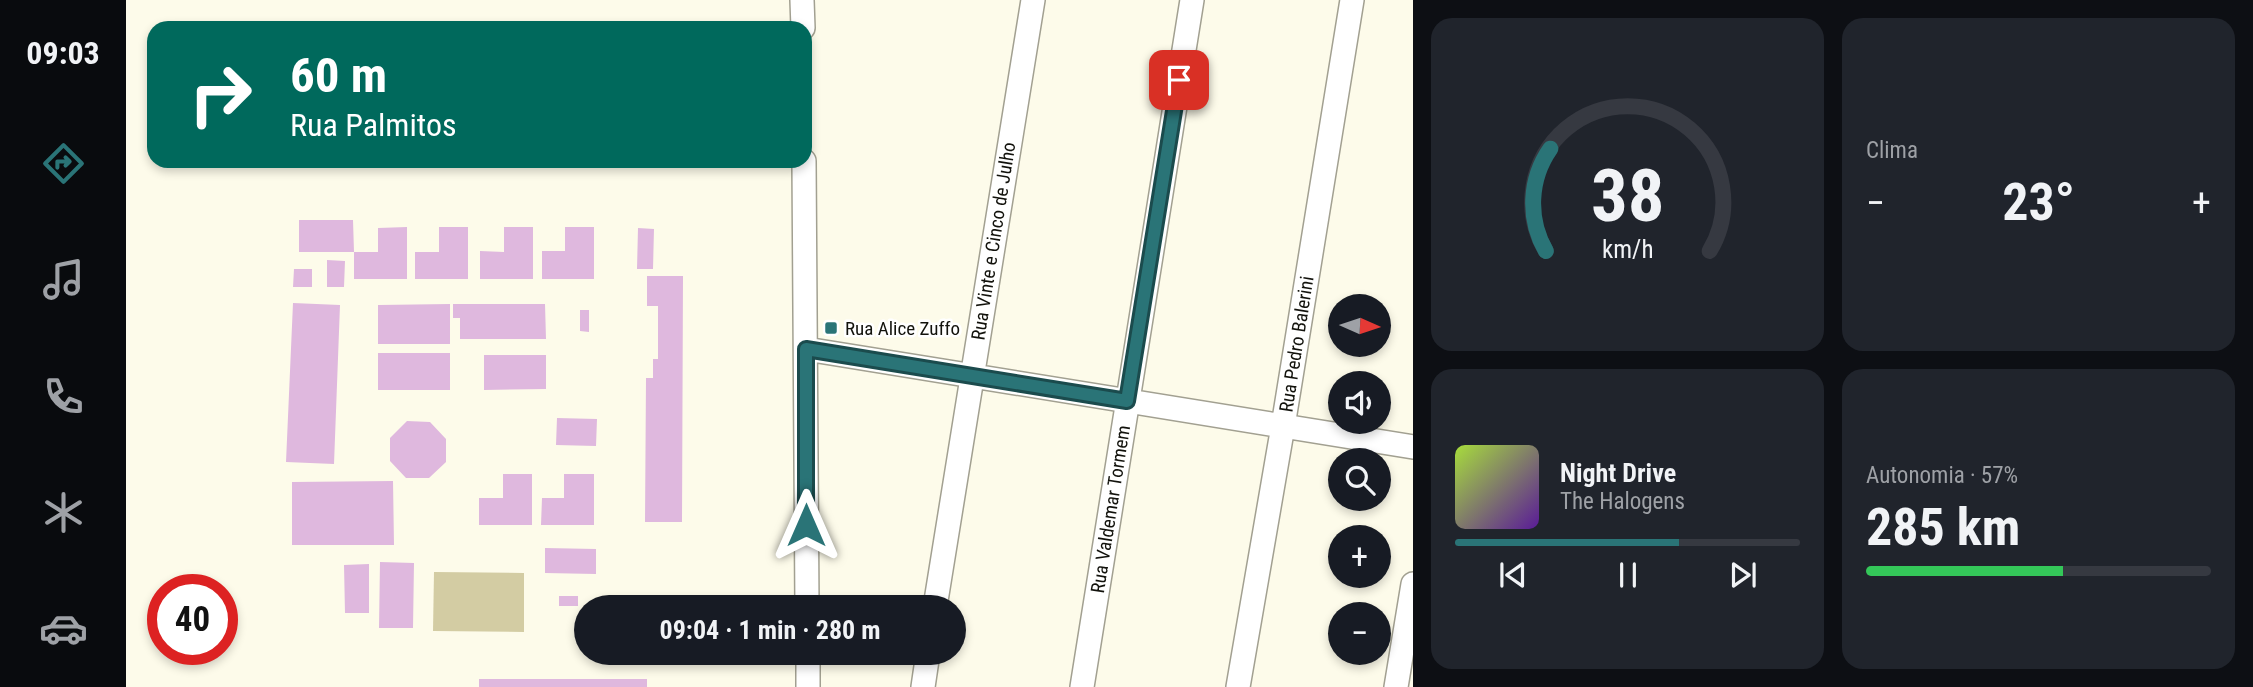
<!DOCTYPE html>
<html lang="pt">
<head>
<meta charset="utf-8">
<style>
  :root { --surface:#171b24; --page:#20242c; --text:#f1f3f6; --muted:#9ea1a6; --line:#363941; --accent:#2a7477 }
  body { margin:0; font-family:"Roboto Condensed",sans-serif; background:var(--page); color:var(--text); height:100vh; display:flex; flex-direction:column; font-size:26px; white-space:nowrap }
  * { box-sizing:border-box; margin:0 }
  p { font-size:23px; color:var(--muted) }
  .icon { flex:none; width:38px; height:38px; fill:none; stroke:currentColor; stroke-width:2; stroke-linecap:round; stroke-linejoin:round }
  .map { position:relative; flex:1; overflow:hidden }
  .details { display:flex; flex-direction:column; gap:18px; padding:18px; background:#0d0f14; width:840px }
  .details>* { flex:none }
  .banner { position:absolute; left:21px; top:21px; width:665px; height:147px; border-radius:21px; box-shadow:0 4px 10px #0003; background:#00695c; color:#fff; overflow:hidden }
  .needle { width:46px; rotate:93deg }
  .controls { position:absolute; left:1202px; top:294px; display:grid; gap:14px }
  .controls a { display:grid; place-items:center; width:63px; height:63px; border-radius:50%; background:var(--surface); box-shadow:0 4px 10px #0003; font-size:35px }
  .speed { position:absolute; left:21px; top:574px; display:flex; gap:14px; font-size:35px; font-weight:700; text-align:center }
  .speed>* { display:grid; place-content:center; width:91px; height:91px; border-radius:50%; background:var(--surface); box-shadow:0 4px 10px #0003; line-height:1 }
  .speed .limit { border:10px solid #d22; background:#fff; color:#111 }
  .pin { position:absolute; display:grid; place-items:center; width:60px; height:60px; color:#fff; margin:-30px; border-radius:14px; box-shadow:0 4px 10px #0006 }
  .me { position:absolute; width:77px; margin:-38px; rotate:0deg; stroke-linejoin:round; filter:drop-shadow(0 0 5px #0008) }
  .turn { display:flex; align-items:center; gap:24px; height:147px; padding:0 28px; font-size:32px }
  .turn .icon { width:91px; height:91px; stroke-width:2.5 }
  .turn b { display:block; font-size:49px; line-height:60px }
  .big { font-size:52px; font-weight:700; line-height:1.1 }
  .details .widget { flex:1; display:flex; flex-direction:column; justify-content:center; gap:10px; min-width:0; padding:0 24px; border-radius:21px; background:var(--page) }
  .details .dial { align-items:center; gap:0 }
  .dial svg { height:182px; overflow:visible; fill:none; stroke:var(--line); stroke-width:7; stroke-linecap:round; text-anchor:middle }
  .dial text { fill:var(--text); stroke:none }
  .song { display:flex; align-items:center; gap:21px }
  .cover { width:84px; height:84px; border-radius:10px; background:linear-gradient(135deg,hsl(80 70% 55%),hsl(270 70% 35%)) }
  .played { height:7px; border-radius:4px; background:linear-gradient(90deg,var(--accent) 65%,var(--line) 65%) }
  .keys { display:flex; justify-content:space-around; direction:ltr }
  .heat { display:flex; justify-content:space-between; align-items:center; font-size:38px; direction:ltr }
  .charge { height:10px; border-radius:5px; background:linear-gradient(90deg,#34c759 57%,var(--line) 0) }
  .details .tiles { flex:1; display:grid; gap:18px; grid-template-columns:repeat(2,1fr) }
  .trip { position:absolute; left:448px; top:595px; width:392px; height:70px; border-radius:35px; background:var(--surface); box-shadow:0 4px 10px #0003; font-weight:700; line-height:70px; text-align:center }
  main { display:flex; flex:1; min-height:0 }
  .dock { display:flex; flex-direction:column; width:126px; justify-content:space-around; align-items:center; background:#090b0e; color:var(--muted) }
  .dock .icon { width:49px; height:49px }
  .dock .on { color:var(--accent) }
  .dock b { font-size:32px; color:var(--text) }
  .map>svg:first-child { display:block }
  .green { fill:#d3cca3 }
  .building { fill:#dfb8de }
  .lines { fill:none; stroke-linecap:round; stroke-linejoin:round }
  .minor-casing { stroke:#a2a091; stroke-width:26 }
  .minor { stroke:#fff; stroke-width:23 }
  .route-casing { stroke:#1b4b4d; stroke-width:18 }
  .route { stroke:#2a7477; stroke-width:12 }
  .poi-dot { fill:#2a7477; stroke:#fff; stroke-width:2.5 }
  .labels { text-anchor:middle; stroke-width:5; stroke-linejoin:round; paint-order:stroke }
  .street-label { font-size:19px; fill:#12120c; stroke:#fff }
  .poi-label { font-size:19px; fill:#12120c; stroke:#fff; text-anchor:start }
</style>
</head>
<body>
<main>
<nav class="dock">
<b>09:03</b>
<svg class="icon on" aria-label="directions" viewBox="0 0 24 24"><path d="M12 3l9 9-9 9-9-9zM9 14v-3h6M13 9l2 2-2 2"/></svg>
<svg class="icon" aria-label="music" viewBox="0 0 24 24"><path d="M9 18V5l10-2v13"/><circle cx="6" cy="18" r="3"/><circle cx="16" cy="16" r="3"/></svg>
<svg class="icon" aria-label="phone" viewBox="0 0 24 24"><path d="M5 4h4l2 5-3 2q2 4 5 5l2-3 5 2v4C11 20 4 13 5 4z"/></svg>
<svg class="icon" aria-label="climate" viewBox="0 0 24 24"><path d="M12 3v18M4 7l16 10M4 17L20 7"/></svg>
<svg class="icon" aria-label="car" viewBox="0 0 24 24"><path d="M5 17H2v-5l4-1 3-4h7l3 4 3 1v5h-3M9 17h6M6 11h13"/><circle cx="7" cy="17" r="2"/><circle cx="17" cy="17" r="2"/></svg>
</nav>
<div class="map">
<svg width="1287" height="687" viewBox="0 0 1287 687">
  <rect width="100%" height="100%" fill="#fdfbea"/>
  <path class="green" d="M308 572 398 573V632L307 631Z"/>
  <path class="building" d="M173 220H227L228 252H173Z
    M281 227V279H228V252H252V228Z
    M313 227H342V279H289V252H313Z
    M378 227H407V279H354V251L378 252Z
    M439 227H468V279H416V251H439Z
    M512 228 528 229 527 269H511Z
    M201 260 219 261 218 287H201Z
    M168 269H186V287H167Z
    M521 276H557L556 522H519L520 378H527V359H532V306H521Z
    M167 303 214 305 208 464 160 462Z
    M324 304V344H252V305Z
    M327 304H419L420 339H334V318H327Z
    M454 310H463V332L454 331Z
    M252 353H324V390H252Z
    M358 355H420V389L358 390Z
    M431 418 471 419 470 446 430 445Z
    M281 421 304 422 320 439V462L303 478H280L264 461V438Z
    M377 474H406V525H353V498H377Z
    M438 474H468V525H415L416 498H438Z
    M267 481 268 545H166V482Z
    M419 548 470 549V574L419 573Z
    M254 562 288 563 287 628H253Z
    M243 564V613H219L218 565Z
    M433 596H452V606H433Z
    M353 679H521V687H353Z"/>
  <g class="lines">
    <g class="minor-casing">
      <path id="minor" d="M676 0 677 28
        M678 161 681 607
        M680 349 1287 447
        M809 607 907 0
        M682 653V687
        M797 687 802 653
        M956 687 1066 0
        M1112 687 1157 426 1226 0
        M1270 687 1287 584"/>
    </g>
    <use href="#minor" class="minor"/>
  </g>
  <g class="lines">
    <g class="route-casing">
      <path id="route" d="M680 525V349L1001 401 1053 80"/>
    </g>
    <use href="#route" class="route"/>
  </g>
  <rect class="poi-dot" x="698" y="321" width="14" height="14" rx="3.5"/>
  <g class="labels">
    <g class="street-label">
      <text transform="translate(867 241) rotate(-81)" y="7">Rua Vinte e Cinco de Julho</text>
      <text transform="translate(1170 344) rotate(-81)" y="7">Rua Pedro Balerini</text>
      <text transform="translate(984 509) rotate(-81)" y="7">Rua Valdemar Tormem</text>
    </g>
    <g class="poi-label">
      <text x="719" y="335">Rua Alice Zuffo</text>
    </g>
  </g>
</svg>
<div class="controls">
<a><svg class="needle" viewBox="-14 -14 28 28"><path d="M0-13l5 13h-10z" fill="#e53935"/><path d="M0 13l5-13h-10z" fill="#9ea1a6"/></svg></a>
<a><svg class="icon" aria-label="sound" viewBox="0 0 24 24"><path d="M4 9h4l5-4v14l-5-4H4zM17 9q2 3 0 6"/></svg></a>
<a><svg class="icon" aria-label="search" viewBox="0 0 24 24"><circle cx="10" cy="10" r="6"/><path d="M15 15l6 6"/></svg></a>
<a>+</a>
<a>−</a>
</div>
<div class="speed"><div class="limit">40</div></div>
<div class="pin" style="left:1053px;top:80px;background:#d93025"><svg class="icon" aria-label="arrive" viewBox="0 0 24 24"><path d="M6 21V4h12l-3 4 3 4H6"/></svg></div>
<svg class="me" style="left:680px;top:525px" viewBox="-20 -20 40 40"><path d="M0-17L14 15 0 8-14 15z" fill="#2a7477" stroke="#fff" stroke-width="4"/></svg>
<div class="trip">09:04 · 1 min · 280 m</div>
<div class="banner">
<div class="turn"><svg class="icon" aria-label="right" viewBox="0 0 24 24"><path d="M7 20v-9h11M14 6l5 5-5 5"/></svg><div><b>60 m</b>Rua Palmitos</div></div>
</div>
</div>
<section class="details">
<div class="tiles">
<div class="widget dial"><svg viewBox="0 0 100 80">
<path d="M14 69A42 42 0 1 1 86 69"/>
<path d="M14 69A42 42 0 0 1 16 24" stroke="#2a7477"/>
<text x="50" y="56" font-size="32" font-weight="700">38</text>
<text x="50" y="72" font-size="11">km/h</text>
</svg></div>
<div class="widget"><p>Clima</p>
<div class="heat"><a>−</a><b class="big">23°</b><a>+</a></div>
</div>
<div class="widget">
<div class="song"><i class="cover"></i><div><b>Night Drive</b><p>The Halogens</p></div></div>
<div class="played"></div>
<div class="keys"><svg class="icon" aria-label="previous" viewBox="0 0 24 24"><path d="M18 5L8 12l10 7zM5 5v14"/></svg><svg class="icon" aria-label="pause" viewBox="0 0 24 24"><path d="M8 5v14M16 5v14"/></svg><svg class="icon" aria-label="next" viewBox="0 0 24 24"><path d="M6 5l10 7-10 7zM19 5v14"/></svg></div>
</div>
<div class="widget"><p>Autonomia · 57%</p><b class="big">285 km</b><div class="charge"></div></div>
</div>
</section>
</main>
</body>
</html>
